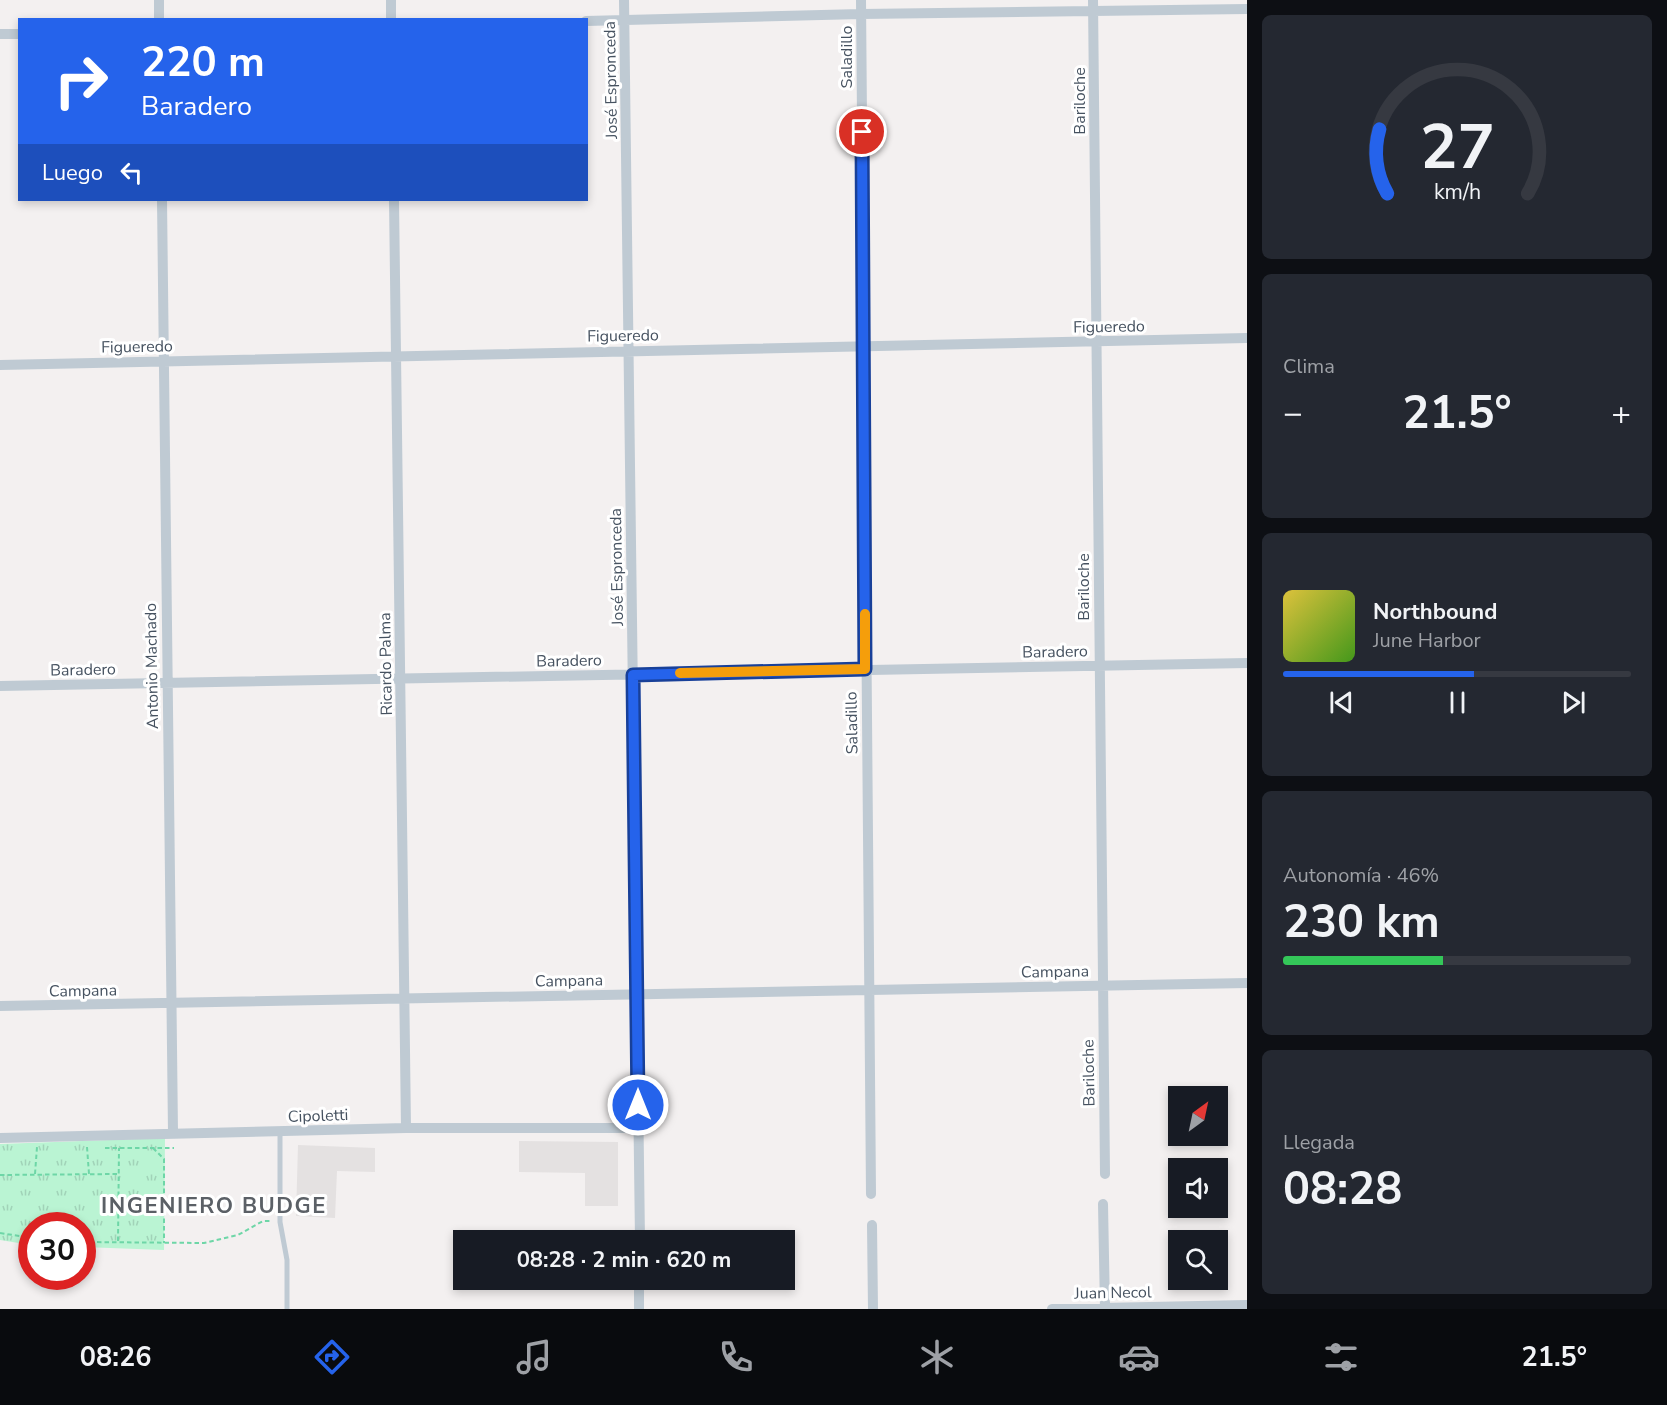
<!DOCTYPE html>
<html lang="es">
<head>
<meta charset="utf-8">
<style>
  :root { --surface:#171b24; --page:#242831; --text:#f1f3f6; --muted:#9ea1a6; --line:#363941; --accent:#2563eb }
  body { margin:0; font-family:"Nunito Sans",sans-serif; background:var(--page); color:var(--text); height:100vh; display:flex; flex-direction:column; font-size:22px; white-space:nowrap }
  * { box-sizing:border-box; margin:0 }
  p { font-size:20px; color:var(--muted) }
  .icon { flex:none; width:33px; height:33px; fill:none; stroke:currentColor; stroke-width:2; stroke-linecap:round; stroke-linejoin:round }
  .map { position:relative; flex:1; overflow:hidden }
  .sheet { display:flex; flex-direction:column; gap:15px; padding:15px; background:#0d0f14; width:420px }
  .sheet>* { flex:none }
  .guide { position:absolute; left:18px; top:18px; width:570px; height:183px; border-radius:0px; box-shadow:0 3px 9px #0003; background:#2563eb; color:#fff; overflow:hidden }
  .needle { width:39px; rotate:33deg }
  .controls { position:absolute; left:1168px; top:1086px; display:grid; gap:12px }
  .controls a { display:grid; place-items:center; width:60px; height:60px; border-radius:0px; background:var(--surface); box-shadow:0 3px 9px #0003; font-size:30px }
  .speed { position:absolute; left:18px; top:1212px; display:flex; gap:12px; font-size:30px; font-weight:700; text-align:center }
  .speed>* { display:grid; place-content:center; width:78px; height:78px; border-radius:50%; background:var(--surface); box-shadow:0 3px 9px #0003; line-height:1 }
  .speed .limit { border:9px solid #d22; background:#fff; color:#111 }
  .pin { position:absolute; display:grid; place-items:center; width:51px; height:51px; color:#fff; margin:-26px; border:3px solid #fff; border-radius:50%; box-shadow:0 2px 6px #0007 }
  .me { position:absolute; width:66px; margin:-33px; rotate:0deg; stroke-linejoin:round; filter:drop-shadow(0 0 4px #0008) }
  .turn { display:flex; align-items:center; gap:21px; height:126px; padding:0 24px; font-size:27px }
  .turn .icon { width:78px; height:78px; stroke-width:2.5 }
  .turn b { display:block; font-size:42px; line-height:51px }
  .then { display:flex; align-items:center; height:57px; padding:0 24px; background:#0003; gap:12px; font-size:22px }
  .big { font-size:45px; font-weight:700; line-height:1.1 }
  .sheet .widget { flex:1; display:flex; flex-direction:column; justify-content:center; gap:9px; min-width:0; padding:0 21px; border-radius:9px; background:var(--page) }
  .sheet .dial { align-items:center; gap:0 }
  .dial svg { height:156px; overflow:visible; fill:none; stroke:var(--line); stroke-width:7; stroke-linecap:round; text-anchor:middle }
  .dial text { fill:var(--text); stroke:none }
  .song { display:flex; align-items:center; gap:18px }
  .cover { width:72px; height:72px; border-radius:9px; background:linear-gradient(135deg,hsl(50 70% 55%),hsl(100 70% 35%)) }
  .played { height:6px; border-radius:3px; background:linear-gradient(90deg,var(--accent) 55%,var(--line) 55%) }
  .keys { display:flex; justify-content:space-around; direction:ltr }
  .heat { display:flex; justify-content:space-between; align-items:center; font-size:33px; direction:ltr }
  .charge { height:9px; border-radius:4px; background:linear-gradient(90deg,#34c759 46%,var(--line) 0) }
  .trip { position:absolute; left:453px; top:1230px; width:342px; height:60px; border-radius:0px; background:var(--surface); box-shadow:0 3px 9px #0003; font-weight:700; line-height:60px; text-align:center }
  .tabs { display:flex; height:96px; justify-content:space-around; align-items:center; background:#090b0e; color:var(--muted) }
  .tabs .icon { width:42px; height:42px }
  .tabs .on { color:var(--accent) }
  .tabs b { font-size:27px; color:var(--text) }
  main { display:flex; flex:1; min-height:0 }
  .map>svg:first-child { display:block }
  .education { fill:#e4e1e1 }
  .park { fill:url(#park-tufts) }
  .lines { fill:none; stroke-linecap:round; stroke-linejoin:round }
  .path { stroke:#6ed6a7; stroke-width:2; stroke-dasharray:4.5 3; stroke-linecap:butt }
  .service { stroke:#bfcad3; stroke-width:5 }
  .minor { stroke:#bfcad3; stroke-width:10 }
  .route-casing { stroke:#184099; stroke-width:15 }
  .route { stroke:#2563eb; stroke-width:10 }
  .slow { stroke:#f59e0b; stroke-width:10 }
  .labels { text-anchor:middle; stroke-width:6; stroke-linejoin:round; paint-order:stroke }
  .street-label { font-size:16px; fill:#465260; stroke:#fff }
  .district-label { font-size:22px; font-weight:bold; letter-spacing:1.5px; fill:#5b6066; stroke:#fff }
</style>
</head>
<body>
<main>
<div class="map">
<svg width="1247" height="1309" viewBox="0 0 1247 1309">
  <defs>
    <pattern id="park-tufts" width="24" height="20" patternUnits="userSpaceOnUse" patternTransform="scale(1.5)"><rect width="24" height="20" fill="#baf4d3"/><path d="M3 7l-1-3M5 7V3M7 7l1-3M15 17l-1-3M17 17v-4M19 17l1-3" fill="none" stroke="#a1d3b8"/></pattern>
  </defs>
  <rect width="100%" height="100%" fill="#f3f0f0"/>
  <path class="education" d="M519 1141 618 1142V1206H585V1173L519 1172Z
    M298 1145 375 1148V1172L337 1171 335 1218 296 1216Z"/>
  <path class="park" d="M165 1138 164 1250 83 1247 82 1226H32L31 1245 0 1240V1144Z"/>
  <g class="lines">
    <path class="path" d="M87 1147 89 1174
      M105 1148H174
      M153 1148 164 1159V1243
      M35 1174 37 1147
      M0 1175 119 1174
      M0 1233 32 1238
      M118 1241 119 1148
      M82 1242 204 1243 238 1235 263 1221H270"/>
    <path class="service" d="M280 1132V1222L287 1260V1309"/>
    <path class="minor" d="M159 0V20
      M391 0V20
      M624 0 640 1240
      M861 0 871 1194
      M1093 0 1105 1174
      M586 21 861 14 1247 9
      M0 34H20
      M162 200 173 1132
      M394 200 406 1128
      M0 365 1247 338
      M0 686 1247 663
      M0 1006 1247 983
      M0 1138 406 1128H638
      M1103 1204 1105 1309
      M872 1225 873 1309
      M639 1309V1280
      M1052 1309 1247 1305"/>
  </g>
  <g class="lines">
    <g class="route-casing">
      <path id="route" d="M638 1105 633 675 865 669 862 132"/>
    </g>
    <use href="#route" class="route"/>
    <path class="slow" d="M680 673 865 669V614"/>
  </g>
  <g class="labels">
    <g class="street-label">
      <text transform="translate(846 57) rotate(-90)" y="6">Saladillo</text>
      <text transform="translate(610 80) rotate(-91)" y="6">José Espronceda</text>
      <text transform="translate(1079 101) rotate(-90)" y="6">Bariloche</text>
      <text transform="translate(1109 326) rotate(-1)" y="6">Figueredo</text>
      <text transform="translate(623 335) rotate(-1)" y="6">Figueredo</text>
      <text transform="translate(137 346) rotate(-1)" y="6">Figueredo</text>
      <text transform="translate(616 567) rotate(-91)" y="6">José Espronceda</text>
      <text transform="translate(1083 587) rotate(-90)" y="6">Bariloche</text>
      <text transform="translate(1055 651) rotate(-1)" y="6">Baradero</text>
      <text transform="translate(569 660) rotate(-1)" y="6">Baradero</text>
      <text transform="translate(385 664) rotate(-91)" y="6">Ricardo Palma</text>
      <text transform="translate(151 666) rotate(-91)" y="6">Antonio Machado</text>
      <text transform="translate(83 669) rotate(-1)" y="6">Baradero</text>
      <text transform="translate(851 723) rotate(-91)" y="6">Saladillo</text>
      <text transform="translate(1055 971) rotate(-1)" y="6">Campana</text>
      <text transform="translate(569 980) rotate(-1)" y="6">Campana</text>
      <text transform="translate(83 990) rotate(-1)" y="6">Campana</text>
      <text transform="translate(1088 1073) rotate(-91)" y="6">Bariloche</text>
      <text transform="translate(318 1115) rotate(-2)" y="6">Cipoletti</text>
      <text transform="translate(1113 1292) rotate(-1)" y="6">Juan Necol</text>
    </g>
    <g class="district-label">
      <text x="214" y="1213">INGENIERO BUDGE</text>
    </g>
  </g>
</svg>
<div class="controls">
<a><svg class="needle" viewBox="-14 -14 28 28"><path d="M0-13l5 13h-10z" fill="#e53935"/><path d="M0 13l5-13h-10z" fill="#9ea1a6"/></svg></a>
<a><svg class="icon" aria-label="sound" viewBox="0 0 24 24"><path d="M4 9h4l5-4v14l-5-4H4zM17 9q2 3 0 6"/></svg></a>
<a><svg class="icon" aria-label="search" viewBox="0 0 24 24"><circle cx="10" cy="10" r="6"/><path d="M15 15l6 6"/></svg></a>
</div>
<div class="speed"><div class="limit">30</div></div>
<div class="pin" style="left:862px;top:132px;background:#d93025"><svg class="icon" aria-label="arrive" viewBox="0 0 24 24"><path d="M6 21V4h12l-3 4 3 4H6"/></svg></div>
<svg class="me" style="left:638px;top:1105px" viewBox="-20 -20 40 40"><circle r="17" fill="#2563eb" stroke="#fff" stroke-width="3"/><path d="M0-11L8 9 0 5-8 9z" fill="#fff"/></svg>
<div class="trip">08:28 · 2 min · 620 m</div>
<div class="guide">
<div class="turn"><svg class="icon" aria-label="right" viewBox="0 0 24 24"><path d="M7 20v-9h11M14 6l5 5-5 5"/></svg><div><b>220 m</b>Baradero</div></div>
<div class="then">Luego<svg class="icon" aria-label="left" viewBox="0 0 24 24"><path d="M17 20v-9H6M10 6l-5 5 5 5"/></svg></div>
</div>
</div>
<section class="sheet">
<div class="widget dial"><svg viewBox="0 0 100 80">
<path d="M14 69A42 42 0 1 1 86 69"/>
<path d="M14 69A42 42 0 0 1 10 36" stroke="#2563eb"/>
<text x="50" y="56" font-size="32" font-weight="700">27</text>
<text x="50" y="72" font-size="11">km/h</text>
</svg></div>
<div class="widget"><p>Clima</p>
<div class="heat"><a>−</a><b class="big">21.5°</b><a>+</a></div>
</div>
<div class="widget">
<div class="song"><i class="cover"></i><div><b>Northbound</b><p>June Harbor</p></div></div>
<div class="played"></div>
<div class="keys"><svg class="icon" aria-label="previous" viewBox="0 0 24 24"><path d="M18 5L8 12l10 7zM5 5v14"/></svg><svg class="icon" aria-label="pause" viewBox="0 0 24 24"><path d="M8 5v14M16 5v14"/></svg><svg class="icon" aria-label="next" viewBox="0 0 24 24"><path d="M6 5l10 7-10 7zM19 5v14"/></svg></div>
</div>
<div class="widget"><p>Autonomía · 46%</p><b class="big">230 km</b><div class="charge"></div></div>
<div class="widget"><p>Llegada</p><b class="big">08:28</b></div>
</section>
</main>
<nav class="tabs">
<b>08:26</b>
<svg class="icon on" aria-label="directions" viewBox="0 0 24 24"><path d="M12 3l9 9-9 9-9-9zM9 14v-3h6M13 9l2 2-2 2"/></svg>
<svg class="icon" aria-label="music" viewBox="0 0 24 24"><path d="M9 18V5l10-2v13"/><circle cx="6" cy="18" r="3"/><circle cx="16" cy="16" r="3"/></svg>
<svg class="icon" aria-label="phone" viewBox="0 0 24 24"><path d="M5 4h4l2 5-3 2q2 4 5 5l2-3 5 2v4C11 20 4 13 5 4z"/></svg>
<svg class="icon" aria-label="climate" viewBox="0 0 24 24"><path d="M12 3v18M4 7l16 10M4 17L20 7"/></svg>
<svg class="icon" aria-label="car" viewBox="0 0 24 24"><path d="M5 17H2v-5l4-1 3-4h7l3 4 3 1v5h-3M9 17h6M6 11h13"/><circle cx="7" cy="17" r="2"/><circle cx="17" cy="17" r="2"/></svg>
<svg class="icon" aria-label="filters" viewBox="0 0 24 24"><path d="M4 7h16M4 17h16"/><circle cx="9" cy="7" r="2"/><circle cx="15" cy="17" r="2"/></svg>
<b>21.5°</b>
</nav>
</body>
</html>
